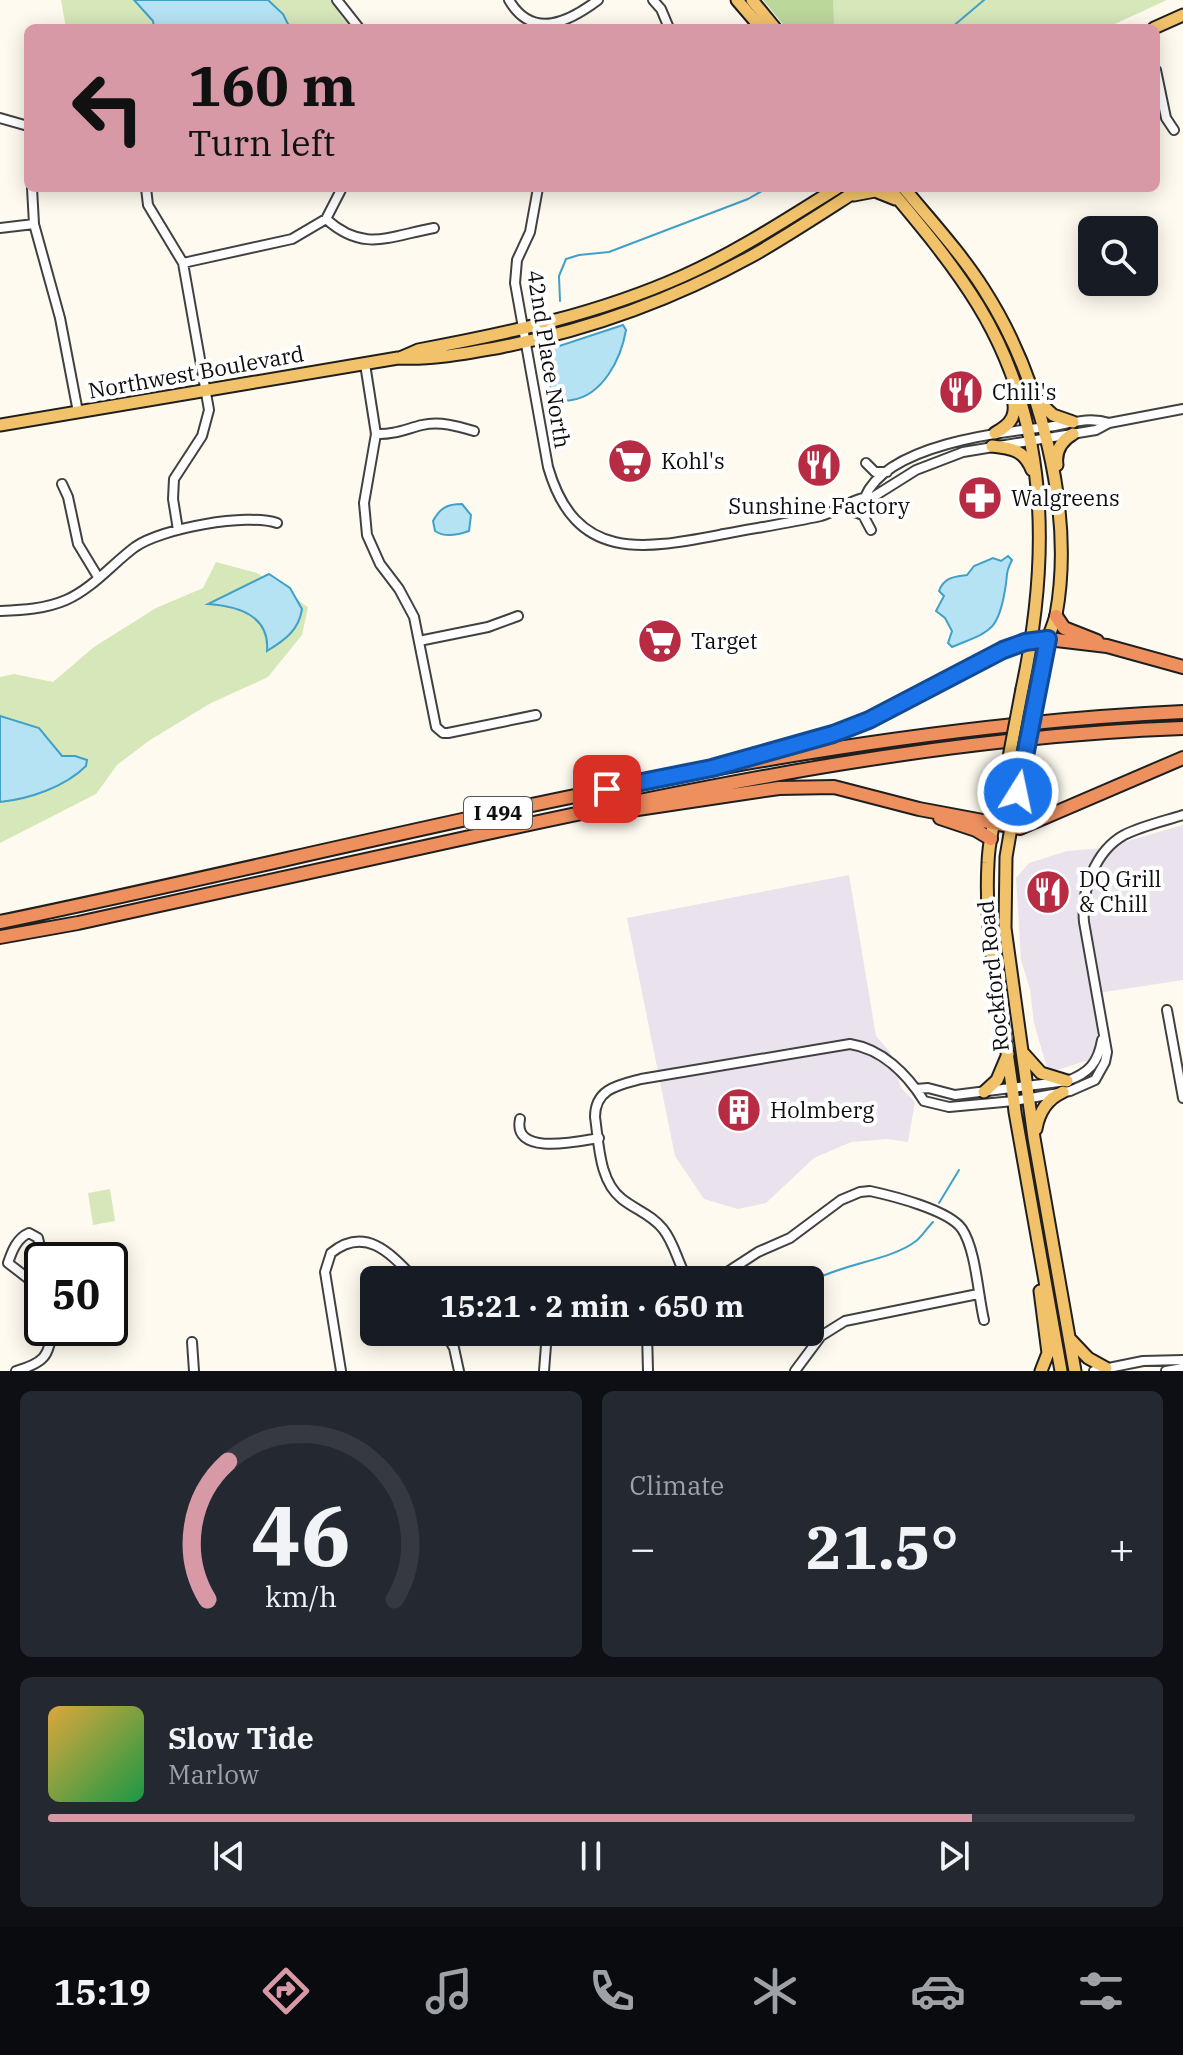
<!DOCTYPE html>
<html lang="en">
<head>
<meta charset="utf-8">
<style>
  :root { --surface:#171b24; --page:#242831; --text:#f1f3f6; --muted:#9ea1a6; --line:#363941; --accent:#d799a5 }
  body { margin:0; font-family:"IBM Plex Serif",serif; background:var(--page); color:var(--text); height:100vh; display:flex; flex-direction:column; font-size:30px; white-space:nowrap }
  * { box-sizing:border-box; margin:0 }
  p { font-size:26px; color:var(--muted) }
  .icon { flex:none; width:44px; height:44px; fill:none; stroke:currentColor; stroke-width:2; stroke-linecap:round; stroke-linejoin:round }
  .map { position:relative; height:1371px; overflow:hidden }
  .sheet { display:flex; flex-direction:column; gap:20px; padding:20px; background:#0d0f14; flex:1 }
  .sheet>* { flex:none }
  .banner { position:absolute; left:24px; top:24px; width:1136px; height:168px; border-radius:12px; box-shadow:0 4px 20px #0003; background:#d799a5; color:#111; overflow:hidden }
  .tools { position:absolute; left:1078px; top:216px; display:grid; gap:16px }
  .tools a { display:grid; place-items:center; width:80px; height:80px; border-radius:12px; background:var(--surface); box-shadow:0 4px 20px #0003; font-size:40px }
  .speed { position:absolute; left:24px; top:1242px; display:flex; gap:16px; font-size:40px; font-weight:700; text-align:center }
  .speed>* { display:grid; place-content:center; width:104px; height:104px; border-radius:50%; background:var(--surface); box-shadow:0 4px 20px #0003; line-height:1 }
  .speed .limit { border:4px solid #111; border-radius:12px; background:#fff; color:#111 }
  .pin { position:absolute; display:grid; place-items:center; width:68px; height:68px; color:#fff; margin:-34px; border-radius:16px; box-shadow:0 4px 12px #0006 }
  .me { position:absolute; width:88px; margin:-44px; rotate:10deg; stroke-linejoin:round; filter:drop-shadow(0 0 6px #0008) }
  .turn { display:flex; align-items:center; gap:28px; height:168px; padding:0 32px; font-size:36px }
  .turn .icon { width:104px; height:104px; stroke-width:2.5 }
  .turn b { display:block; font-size:56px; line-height:68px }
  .big { font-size:60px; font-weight:800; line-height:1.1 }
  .sheet .widget { flex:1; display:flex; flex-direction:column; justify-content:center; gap:12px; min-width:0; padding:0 28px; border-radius:12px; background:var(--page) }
  .sheet .dial { align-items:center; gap:0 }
  .dial svg { height:208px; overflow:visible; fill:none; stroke:var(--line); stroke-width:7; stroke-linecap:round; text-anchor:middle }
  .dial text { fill:var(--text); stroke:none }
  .song { display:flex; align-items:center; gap:24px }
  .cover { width:96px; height:96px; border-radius:12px; background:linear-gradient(135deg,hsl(40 70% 55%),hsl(140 70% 35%)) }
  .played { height:8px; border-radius:4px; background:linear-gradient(90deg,var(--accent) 85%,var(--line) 85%) }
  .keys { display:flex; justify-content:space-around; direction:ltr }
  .heat { display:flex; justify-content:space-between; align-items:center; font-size:44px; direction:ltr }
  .sheet .tiles { flex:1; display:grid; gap:20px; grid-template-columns:1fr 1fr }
  .widget:last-child { grid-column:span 2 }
  .trip { position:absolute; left:360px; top:1266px; width:464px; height:80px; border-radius:12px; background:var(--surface); box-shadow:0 4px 20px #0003; font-weight:800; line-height:80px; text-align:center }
  .dock { display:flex; height:128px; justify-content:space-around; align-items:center; background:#090b0e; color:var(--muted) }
  .dock .icon { width:56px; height:56px }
  .dock .active { color:var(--accent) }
  .dock b { font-size:36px; color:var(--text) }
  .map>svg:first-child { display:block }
  .industrial { fill:#eae2ec }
  .green { fill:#d6e7ba }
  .forest { fill:#bcd79a }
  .water { fill:#b6e3f3; stroke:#40a0c7; stroke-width:2 }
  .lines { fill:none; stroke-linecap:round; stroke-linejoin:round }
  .stream { stroke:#40a0c7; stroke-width:2 }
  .minor-casing { stroke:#414141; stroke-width:12 }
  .major-casing { stroke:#1f1f1f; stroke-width:15 }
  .highway-casing { stroke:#1f1f1f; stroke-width:16 }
  .minor { stroke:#fff; stroke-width:8 }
  .major { stroke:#f2c26b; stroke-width:11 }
  .highway { stroke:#ee8f5e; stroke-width:12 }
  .major-bridge-casing { stroke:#1f1f1f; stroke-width:15; stroke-linecap:butt }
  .major-bridge { stroke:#f2c26b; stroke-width:11 }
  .route-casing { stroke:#114b97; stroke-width:20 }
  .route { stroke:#1a73e8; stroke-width:14 }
  .labels { text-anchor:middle; stroke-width:8; stroke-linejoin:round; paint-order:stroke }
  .shield { fill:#fff; stroke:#565656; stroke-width:2 }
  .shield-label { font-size:20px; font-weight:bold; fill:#0e0e0e }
  .street-label { font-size:22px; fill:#0e0e0e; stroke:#fff }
  .poi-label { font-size:22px; fill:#0e0e0e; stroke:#fff; text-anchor:start }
</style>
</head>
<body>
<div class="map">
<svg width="1183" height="1371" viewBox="0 0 1183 1371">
  <rect width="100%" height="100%" fill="#fefaef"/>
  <path class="industrial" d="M1183 825V980L1091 994 1099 1036 1089 1060 1057 1070 1047 1068 1034 1023 1030 989 1021 960 1016 878 1029 863 1067 851 1103 848Z
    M849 875 876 1036 890 1052 901 1088 915 1102 908 1142 887 1139 851 1142 814 1158 766 1203 738 1209 704 1199 675 1156 627 918Z"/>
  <path class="green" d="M61 0H332L341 16 352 28H66Z
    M767 0H1167L1106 28H790Z
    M216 562 257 573 308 607 302 635 268 677 211 703 150 740 117 765 96 794 0 843V677L14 674 53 682 94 647 156 608 203 588Z
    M110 1189 115 1221 93 1225 88 1193Z"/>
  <path class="forest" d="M763 0H833L834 28H786Z"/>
  <path class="water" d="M134 0H268L283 14 290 28H154L153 21Z
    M623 325 626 330C621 359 603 395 572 400 552 404 550 388 547 373 545 363 543 358 550 349Z
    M462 504 471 515 469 531C458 535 445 538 435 531L433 521C440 508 447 504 462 504Z
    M1008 556 1012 560C1005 574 1008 574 1005 590 998 632 990 631 952 647L948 643 952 631 945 618 936 611 944 596 939 591C944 577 954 577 967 575L974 566 993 558 1001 561Z
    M269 574 290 588 302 609C299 630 285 640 267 651 270 615 237 606 208 604Z
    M0 716 39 728 62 756H75L87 760 86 766C65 787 29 799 0 802Z"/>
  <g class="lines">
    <path class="stream" d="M951 28 984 0
      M560 301 559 276 566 259 579 255 609 252 748 199 767 188
      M939 1203 959 1170
      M810 1282C841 1264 892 1260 916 1241 922 1236 927 1228 933 1222"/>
    <g class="minor-casing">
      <path id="minor" d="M337 0 359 28
        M509 0C533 41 570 21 598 0
        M653 0 661 9 669 28
        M1156 70 1166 118 1174 130
        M0 118 28 126
        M32 188 34 224 60 318 78 412
        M146 188 148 205 183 263 209 410 202 436 174 479 173 499 178 530
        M538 188 530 232 517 260 515 283 548 467C576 564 645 549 724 534 756 528 789 523 821 516 838 511 856 496 873 497L916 470 963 452 1096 430 1109 423 1183 409
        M326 219 342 188
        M0 228 34 224
        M183 263 292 239 326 219C364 253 389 236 434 228
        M365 364 376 434 364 503 367 535 380 564 399 589 414 617 436 727 443 733H448L536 715
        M376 434C393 435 406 429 422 425 440 421 457 426 474 431
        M866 463 875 472H887
        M62 484 68 497 78 544 98 577
        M865 497C887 445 999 432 1048 427 1069 424 1088 416 1109 423
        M844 508 863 515 871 530
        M0 611C23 610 45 609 66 600 93 588 112 564 135 547 162 528 247 513 277 523
        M419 641 488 627 518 616
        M1167 1010 1183 1098
        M916 1089 928 1088 955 1095 1067 1081C1089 1073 1098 1063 1102 1040
        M520 1119C512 1157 580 1141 599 1138
        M688 1280C678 1264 675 1244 663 1229 652 1215 636 1210 622 1199 599 1181 599 1144 595 1117 595 1089 618 1085 641 1079L850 1044C882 1049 907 1074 924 1101L949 1107 1014 1101 1070 1091 1095 1080 1105 1062 1107 1052 1084 922C1081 891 1095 851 1124 835 1142 826 1164 821 1183 815
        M715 1280 758 1252 790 1238 841 1200 860 1192 870 1191C893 1196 949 1210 962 1229 976 1250 978 1295 984 1320
        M42 1286 34 1283 8 1263C12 1251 17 1238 29 1233L38 1238 43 1260
        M445 1332 454 1348 459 1371
        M647 1332 648 1371
        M192 1342 194 1371
        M16 1371C43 1363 50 1357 52 1328
        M341 1371 325 1272 331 1253C366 1225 391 1254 416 1280
        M544 1371 547 1332
        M795 1371 821 1336 845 1321 978 1294
        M1094 1371 1143 1361 1183 1360
        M1166 1371 1183 1368"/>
    </g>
    <g class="major-casing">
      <path id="major" d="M737 0 761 28
        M752 0 775 28
        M1154 28 1183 15
        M889 188C921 226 952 263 978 305 1050 423 1050 558 1022 689
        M904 188C931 221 960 252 983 288 1040 376 1075 511 1056 615 1054 623 1051 630 1048 638 1043 655 1041 674 1037 691
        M854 195 875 191 895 199
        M402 357 418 350C509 333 598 314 683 276 737 252 787 219 837 188
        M1037 400 1053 415 1073 422
        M0 425 398 358C432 360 467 353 501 347 588 330 674 299 752 256 789 235 825 211 861 188
        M995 433C1012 424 1018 414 1012 395
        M992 446C1012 448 1024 450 1032 470
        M1057 465C1055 451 1061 441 1073 434
        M1006 773C1000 802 989 832 988 863 983 946 1007 1030 1015 1112L1061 1371
        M1020 775 1006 857 1005 928 1034 1138 1075 1371
        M1024 1054 1041 1073 1067 1081
        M984 1092 997 1080 1008 1054
        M1036 1129C1039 1112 1047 1099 1063 1092
        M1040 1291 1048 1353 1041 1371
        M1070 1339 1088 1358 1106 1368"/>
    </g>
    <g class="highway-casing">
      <path id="highway" d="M1056 616 1064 628 1097 641
        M793 746 833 734 869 720 1003 650 1032 640 1048 639 1107 646 1183 667
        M631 810 779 788 834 787 919 809 1020 828 1183 758
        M940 818 976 830 991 839
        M0 922C392 841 781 730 1183 712
        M0 937 78 923C217 892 357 862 497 831 723 782 951 736 1183 728"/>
    </g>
    <use href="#minor" class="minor"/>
    <use href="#major" class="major"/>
    <use href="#highway" class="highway"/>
    <g class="major-bridge-casing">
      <path id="major-bridge" d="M1006 773 1022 689
        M1020 775 1037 691"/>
    </g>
    <use href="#major-bridge" class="major-bridge"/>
  </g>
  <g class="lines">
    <g class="route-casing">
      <path id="route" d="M607 789 712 768 833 734 869 720 1003 650 1025 642 1048 639 1018 792"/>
    </g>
    <use href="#route" class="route"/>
  </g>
  <defs>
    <g id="restaurant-disc" transform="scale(2.3)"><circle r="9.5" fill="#b72c42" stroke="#fff"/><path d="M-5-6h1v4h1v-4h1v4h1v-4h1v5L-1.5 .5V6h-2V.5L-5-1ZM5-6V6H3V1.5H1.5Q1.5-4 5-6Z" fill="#fff"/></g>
    <g id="supermarket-disc" transform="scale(2.3)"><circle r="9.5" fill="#b72c42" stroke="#fff"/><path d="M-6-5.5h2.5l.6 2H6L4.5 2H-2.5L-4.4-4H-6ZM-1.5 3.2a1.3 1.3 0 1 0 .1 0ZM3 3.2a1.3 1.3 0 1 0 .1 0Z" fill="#fff"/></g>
    <g id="pharmacy-disc" transform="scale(2.3)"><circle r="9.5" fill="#b72c42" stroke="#fff"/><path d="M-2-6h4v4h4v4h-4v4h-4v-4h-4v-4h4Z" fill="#fff"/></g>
    <g id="building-disc" transform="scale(2.3)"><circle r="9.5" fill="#b72c42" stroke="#fff"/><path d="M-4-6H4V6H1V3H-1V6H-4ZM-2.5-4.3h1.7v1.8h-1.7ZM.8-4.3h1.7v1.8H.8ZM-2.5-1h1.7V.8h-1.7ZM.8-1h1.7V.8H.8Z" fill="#fff"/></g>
  </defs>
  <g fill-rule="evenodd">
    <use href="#restaurant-disc" x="961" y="392"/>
    <use href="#supermarket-disc" x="630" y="461"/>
    <use href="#restaurant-disc" x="819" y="465"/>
    <use href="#pharmacy-disc" x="980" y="498"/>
    <use href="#supermarket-disc" x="660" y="641"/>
    <use href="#restaurant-disc" x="1048" y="892"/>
    <use href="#building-disc" x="739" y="1110"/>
  </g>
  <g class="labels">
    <rect class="shield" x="464" y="797" width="68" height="32" rx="6"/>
    <g class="shield-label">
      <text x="498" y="820">I 494</text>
    </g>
    <g class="street-label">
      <text transform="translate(549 359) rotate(81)" y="8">42nd Place North</text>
      <text transform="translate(196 372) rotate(-10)" y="8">Northwest Boulevard</text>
      <text transform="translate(993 976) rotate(-96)" y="8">Rockford Road</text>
    </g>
    <g class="poi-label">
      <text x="992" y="400">Chili's</text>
      <text x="661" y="469">Kohl's</text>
      <text x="1011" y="506">Walgreens</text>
      <text x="819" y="514" text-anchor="middle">Sunshine Factory</text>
      <text x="691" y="649">Target</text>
      <text x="1079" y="887">DQ Grill<tspan x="1079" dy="25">&amp; Chill</tspan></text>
      <text x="770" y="1118">Holmberg</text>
    </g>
  </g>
</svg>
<div class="tools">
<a><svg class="icon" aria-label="search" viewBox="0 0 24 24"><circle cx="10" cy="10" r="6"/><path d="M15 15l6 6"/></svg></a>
</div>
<div class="speed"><div class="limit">50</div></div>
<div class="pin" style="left:607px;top:789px;background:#d93025"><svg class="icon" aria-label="arrive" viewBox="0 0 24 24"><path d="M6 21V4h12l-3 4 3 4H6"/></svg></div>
<svg class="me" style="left:1018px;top:792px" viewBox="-20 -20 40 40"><circle r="17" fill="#1a73e8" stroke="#fff" stroke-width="3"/><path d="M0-11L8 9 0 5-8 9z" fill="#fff"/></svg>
<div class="trip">15:21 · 2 min · 650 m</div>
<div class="banner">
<div class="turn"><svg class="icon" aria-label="left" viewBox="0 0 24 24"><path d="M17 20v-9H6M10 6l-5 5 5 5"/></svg><div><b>160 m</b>Turn left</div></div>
</div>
</div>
<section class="sheet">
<div class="tiles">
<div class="widget dial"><svg viewBox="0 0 100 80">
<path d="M14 69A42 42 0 1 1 86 69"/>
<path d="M14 69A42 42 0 0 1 22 16" stroke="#d799a5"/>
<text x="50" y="56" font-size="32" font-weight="700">46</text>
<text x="50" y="72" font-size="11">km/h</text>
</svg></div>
<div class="widget"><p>Climate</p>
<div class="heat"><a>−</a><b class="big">21.5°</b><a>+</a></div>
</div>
<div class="widget">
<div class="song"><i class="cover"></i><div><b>Slow Tide</b><p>Marlow</p></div></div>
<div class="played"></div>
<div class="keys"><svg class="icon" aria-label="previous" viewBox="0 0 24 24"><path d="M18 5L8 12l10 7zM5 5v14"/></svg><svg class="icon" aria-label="pause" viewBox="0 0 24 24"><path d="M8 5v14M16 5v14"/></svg><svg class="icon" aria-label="next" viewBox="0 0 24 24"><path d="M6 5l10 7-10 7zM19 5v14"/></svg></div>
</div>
</div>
</section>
<nav class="dock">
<b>15:19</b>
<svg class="icon active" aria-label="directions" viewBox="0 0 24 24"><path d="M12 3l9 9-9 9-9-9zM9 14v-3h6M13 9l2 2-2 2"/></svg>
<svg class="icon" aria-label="music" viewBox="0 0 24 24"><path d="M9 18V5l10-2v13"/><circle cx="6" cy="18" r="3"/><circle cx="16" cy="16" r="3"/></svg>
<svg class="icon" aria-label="phone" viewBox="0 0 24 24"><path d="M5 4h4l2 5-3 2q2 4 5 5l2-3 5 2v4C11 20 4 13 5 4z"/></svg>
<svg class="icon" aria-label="climate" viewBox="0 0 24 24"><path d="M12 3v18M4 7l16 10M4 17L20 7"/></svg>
<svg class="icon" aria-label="car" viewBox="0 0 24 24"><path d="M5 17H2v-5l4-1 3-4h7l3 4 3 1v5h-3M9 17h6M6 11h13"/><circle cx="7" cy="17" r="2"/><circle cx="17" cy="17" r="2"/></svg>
<svg class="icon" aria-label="filters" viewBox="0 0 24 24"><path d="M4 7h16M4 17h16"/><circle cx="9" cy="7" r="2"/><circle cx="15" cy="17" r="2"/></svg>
</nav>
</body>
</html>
